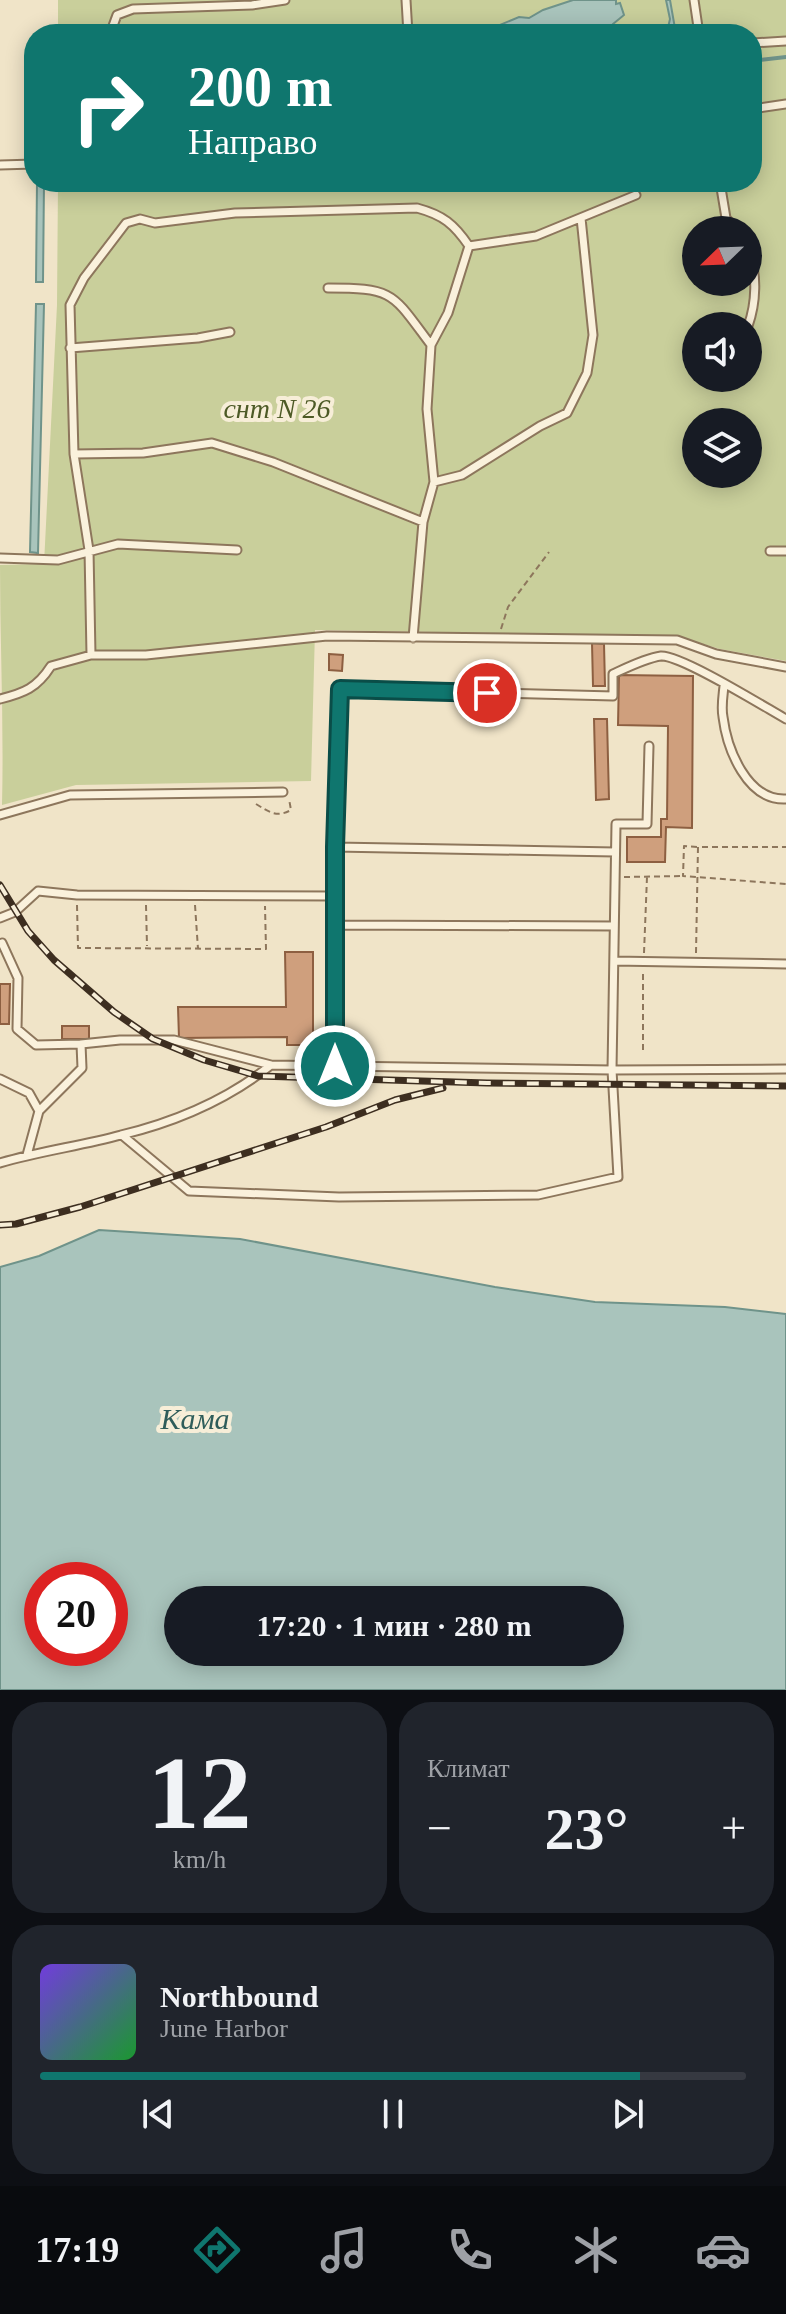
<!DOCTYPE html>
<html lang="ru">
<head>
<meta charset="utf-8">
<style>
  :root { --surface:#171b24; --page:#20242c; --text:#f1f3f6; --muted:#9ea1a6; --line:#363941; --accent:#0f766e }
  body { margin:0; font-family:"Times New Roman",serif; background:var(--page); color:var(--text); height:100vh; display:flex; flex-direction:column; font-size:30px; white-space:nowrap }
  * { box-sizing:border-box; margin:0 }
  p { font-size:26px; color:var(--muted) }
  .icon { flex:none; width:44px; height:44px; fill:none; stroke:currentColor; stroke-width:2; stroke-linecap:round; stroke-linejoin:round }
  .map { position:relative; height:1690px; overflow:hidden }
  .sheet { display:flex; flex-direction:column; gap:12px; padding:12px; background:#0d0f14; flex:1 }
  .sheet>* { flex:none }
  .guide { position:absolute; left:24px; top:24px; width:738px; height:168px; border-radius:32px; box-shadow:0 4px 20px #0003; background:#0f766e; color:#fff; overflow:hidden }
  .needle { width:52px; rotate:247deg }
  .tools { position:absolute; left:682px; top:216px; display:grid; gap:16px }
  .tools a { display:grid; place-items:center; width:80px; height:80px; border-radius:50%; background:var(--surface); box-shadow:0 4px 20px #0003; font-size:40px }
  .speed { position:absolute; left:24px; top:1562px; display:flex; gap:16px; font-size:40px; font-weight:700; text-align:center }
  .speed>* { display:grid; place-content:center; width:104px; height:104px; border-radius:50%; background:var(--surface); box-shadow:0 4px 20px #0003; line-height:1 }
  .speed .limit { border:12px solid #d22; background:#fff; color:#111 }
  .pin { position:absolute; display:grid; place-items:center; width:68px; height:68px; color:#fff; margin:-34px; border:4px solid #fff; border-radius:50%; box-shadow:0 2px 8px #0007 }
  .me { position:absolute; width:88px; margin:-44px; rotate:0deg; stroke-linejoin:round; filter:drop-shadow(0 0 6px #0008) }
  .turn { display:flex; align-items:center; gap:28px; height:168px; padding:0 32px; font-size:36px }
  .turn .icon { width:104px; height:104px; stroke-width:2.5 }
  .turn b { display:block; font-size:56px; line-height:68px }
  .big { font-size:60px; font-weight:800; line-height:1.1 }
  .sheet .widget { flex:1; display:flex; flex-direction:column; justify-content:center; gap:12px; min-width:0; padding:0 28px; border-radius:32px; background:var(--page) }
  .sheet .dial { align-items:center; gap:0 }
  .dial b { font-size:104px; line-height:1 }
  .song { display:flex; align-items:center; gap:24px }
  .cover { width:96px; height:96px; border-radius:12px; background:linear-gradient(135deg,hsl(260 70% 55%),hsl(130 70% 35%)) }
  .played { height:8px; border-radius:4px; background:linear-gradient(90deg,var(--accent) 85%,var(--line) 85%) }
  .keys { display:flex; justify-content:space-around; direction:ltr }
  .heat { display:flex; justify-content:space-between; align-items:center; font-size:44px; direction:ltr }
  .sheet .tiles { flex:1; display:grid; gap:12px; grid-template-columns:1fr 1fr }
  .widget:last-child { grid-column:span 2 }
  .trip { position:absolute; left:164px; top:1586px; width:460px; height:80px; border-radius:40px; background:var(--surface); box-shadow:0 4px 20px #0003; font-weight:800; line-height:80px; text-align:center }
  .tabs { display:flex; height:128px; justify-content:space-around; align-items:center; background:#090b0e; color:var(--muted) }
  .tabs .icon { width:56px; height:56px }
  .tabs .selected { color:var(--accent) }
  .tabs b { font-size:36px; color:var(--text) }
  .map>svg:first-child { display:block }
  .green { fill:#c9cf9b; fill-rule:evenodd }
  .water { fill:#a9c4bc; stroke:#6f938a; stroke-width:2; fill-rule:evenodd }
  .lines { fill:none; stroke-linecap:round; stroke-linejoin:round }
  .stream { stroke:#6f938a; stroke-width:4 }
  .building { fill:#cf9f7d; stroke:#8d5f41; stroke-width:2 }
  .lane-casing { stroke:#8d765c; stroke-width:11 }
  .path { stroke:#8d765c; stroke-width:2; stroke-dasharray:6 4; stroke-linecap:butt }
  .lane { stroke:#faf1dc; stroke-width:7 }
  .rail-casing { stroke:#3d2e20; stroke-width:7 }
  .rail { stroke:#f7eed8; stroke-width:4; stroke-dasharray:12; stroke-linecap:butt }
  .route-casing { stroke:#0a4d48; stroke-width:20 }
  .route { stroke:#0f766e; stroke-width:14 }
  .labels { text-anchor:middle; stroke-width:8; stroke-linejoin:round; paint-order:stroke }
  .park-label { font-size:28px; font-style:italic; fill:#4d5a26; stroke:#f7eed8 }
  .water-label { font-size:30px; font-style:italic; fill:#2f5d5a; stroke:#f7eed8 }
</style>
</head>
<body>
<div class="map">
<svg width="786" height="1690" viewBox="0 0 786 1690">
  <rect width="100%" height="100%" fill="#f0e4c8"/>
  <path class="green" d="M58 0H786V661L720 649 676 636 315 630 311 781 76 785 2 805C4 724 0 645 0 565L44 564 57 305 58 182H752V34H58ZM696 230H748V282H696ZM696 326H748V378H696ZM696 422H748V474H696Z"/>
  <path class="water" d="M573 0H616V4L620 3 624 15 613 24 616 30 639 32 656 27 667 32 670 19 666 0H670L676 34H487L490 29 519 17 529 18 543 10Z
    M37 182H44L43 282H36Z
    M36 304H44L38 553 30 552Z
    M99 1230 240 1239 495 1287 595 1302 725 1307 786 1314V1690H0V1267L39 1256ZM110 1580V1648H42V1580ZM610 1600V1652H178V1600Z"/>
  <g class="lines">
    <path class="stream" d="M752 61 786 57"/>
  </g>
  <path class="building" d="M592 643 604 644 605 686H593Z
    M329 654 343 655 342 671 329 670Z
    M619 675 693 676 692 828 666 827 665 862H627V837H661V819H667L668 726 618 725Z
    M594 719H607L609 799 596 800Z
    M285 952H313V1045H287V1037L179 1038 178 1007H286Z
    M0 984H10L9 1024H0Z
    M62 1026H89V1039H62Z"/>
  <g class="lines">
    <g class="lane-casing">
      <path id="lane" d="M406 0 408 34
        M694 0 699 34
        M110 34 117 15 133 9 252 5 285 0
        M752 43 786 41
        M752 109 786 104
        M0 165 34 164
        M720 182 726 218 736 230
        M469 246 536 236 636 195
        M748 251C758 273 756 304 748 326
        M328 288C395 288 392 293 431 345L427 409 434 482 423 522 413 638
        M70 348 198 338 230 332
        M74 454 143 453 212 443 273 462 423 522
        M434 482 462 475 540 426 567 413 587 373 593 335 581 218
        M770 551H786
        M0 558 58 560 118 544 237 550
        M91 655 89 550 74 454 70 305 84 278 126 223 140 219 155 223 235 213 417 208C443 215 454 224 469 246L448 313 431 345
        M724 686C723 696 721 707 723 717 727 749 747 801 786 799
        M0 699C24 693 37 688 51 666L91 655H146L327 636 677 640 716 654 786 667
        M0 815 70 795 283 792
        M335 847 615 852
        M0 918 15 912 38 891 77 895 334 896
        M334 925 614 926
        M2 943 18 978 17 1029 36 1045 81 1044 82 1068 39 1111 27 1155
        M614 961 786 964
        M81 1044 120 1040H174L271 1065
        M335 1066V847L340 689 613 696V674C628 667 646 658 661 656 681 655 763 706 786 719
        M0 1079 29 1093 39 1111
        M122 1135 189 1191 339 1197 538 1195 618 1177 612 1070 616 824H647L649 746
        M0 1163C40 1151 81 1146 121 1135 175 1122 227 1100 271 1065L612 1070 786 1069"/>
    </g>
    <path class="path" d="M501 629 508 607 549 552
      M256 804C269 812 277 818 291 810L289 799
      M697 847 684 846 683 876 786 884
      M624 877 682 876
      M77 905 78 948 266 949 265 906
      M146 905 147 946
      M195 905 198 949
      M644 953 647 877
      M696 953 698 847H786
      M643 1050V971"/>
    <use href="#lane" class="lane"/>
    <g class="rail-casing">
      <path id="rail" d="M0 885 28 931 54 960 114 1012 153 1039 204 1060 258 1076 487 1083 786 1086
        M0 1225 16 1224 80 1207 326 1127 395 1100 443 1088"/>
    </g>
    <use href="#rail" class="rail"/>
  </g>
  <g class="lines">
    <g class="route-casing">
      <path id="route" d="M335 1066V847L340 689 487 693"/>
    </g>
    <use href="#route" class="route"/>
  </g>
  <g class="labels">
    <g class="park-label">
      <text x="277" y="418">снт N 26</text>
    </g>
    <g class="water-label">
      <text x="195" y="1429">Кама</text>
    </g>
  </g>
</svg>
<div class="tools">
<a><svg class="needle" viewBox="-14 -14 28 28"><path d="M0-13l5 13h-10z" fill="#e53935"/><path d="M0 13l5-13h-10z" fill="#9ea1a6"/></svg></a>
<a><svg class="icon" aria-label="sound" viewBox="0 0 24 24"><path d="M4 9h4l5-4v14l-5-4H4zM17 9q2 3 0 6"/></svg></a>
<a><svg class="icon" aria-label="layers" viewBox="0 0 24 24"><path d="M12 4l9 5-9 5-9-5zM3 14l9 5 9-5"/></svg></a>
</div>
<div class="speed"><div class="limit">20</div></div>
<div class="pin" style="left:487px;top:693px;background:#d93025"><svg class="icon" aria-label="arrive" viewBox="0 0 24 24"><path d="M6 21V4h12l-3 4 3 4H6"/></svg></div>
<svg class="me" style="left:335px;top:1066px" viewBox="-20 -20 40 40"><circle r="17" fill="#0f766e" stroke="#fff" stroke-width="3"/><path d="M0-11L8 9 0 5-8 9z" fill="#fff"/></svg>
<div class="trip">17:20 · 1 мин · 280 m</div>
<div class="guide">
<div class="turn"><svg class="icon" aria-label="right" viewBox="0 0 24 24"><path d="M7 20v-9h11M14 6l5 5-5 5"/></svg><div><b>200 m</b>Направо</div></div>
</div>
</div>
<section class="sheet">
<div class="tiles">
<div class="widget dial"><b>12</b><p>km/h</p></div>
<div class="widget"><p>Климат</p>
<div class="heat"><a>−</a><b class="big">23°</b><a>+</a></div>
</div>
<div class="widget">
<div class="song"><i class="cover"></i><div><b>Northbound</b><p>June Harbor</p></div></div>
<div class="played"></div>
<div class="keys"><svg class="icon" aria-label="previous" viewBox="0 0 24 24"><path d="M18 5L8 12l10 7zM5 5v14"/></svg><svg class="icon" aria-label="pause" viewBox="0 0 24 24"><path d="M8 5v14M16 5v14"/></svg><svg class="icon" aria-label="next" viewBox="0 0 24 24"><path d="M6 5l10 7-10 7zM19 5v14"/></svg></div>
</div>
</div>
</section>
<nav class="tabs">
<b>17:19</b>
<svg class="icon selected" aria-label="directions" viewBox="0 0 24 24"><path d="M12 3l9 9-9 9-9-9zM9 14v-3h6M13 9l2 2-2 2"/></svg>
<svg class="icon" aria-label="music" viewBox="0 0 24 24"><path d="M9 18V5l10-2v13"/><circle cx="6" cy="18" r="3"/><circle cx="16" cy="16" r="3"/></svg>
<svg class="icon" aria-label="phone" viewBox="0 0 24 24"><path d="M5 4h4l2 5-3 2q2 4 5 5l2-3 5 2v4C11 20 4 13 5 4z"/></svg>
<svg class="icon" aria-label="climate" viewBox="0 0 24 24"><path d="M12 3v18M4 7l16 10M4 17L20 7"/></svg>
<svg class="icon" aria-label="car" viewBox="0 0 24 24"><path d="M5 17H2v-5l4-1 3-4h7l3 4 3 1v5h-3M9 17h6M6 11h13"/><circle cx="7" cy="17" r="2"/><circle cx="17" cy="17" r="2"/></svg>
</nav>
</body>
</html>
